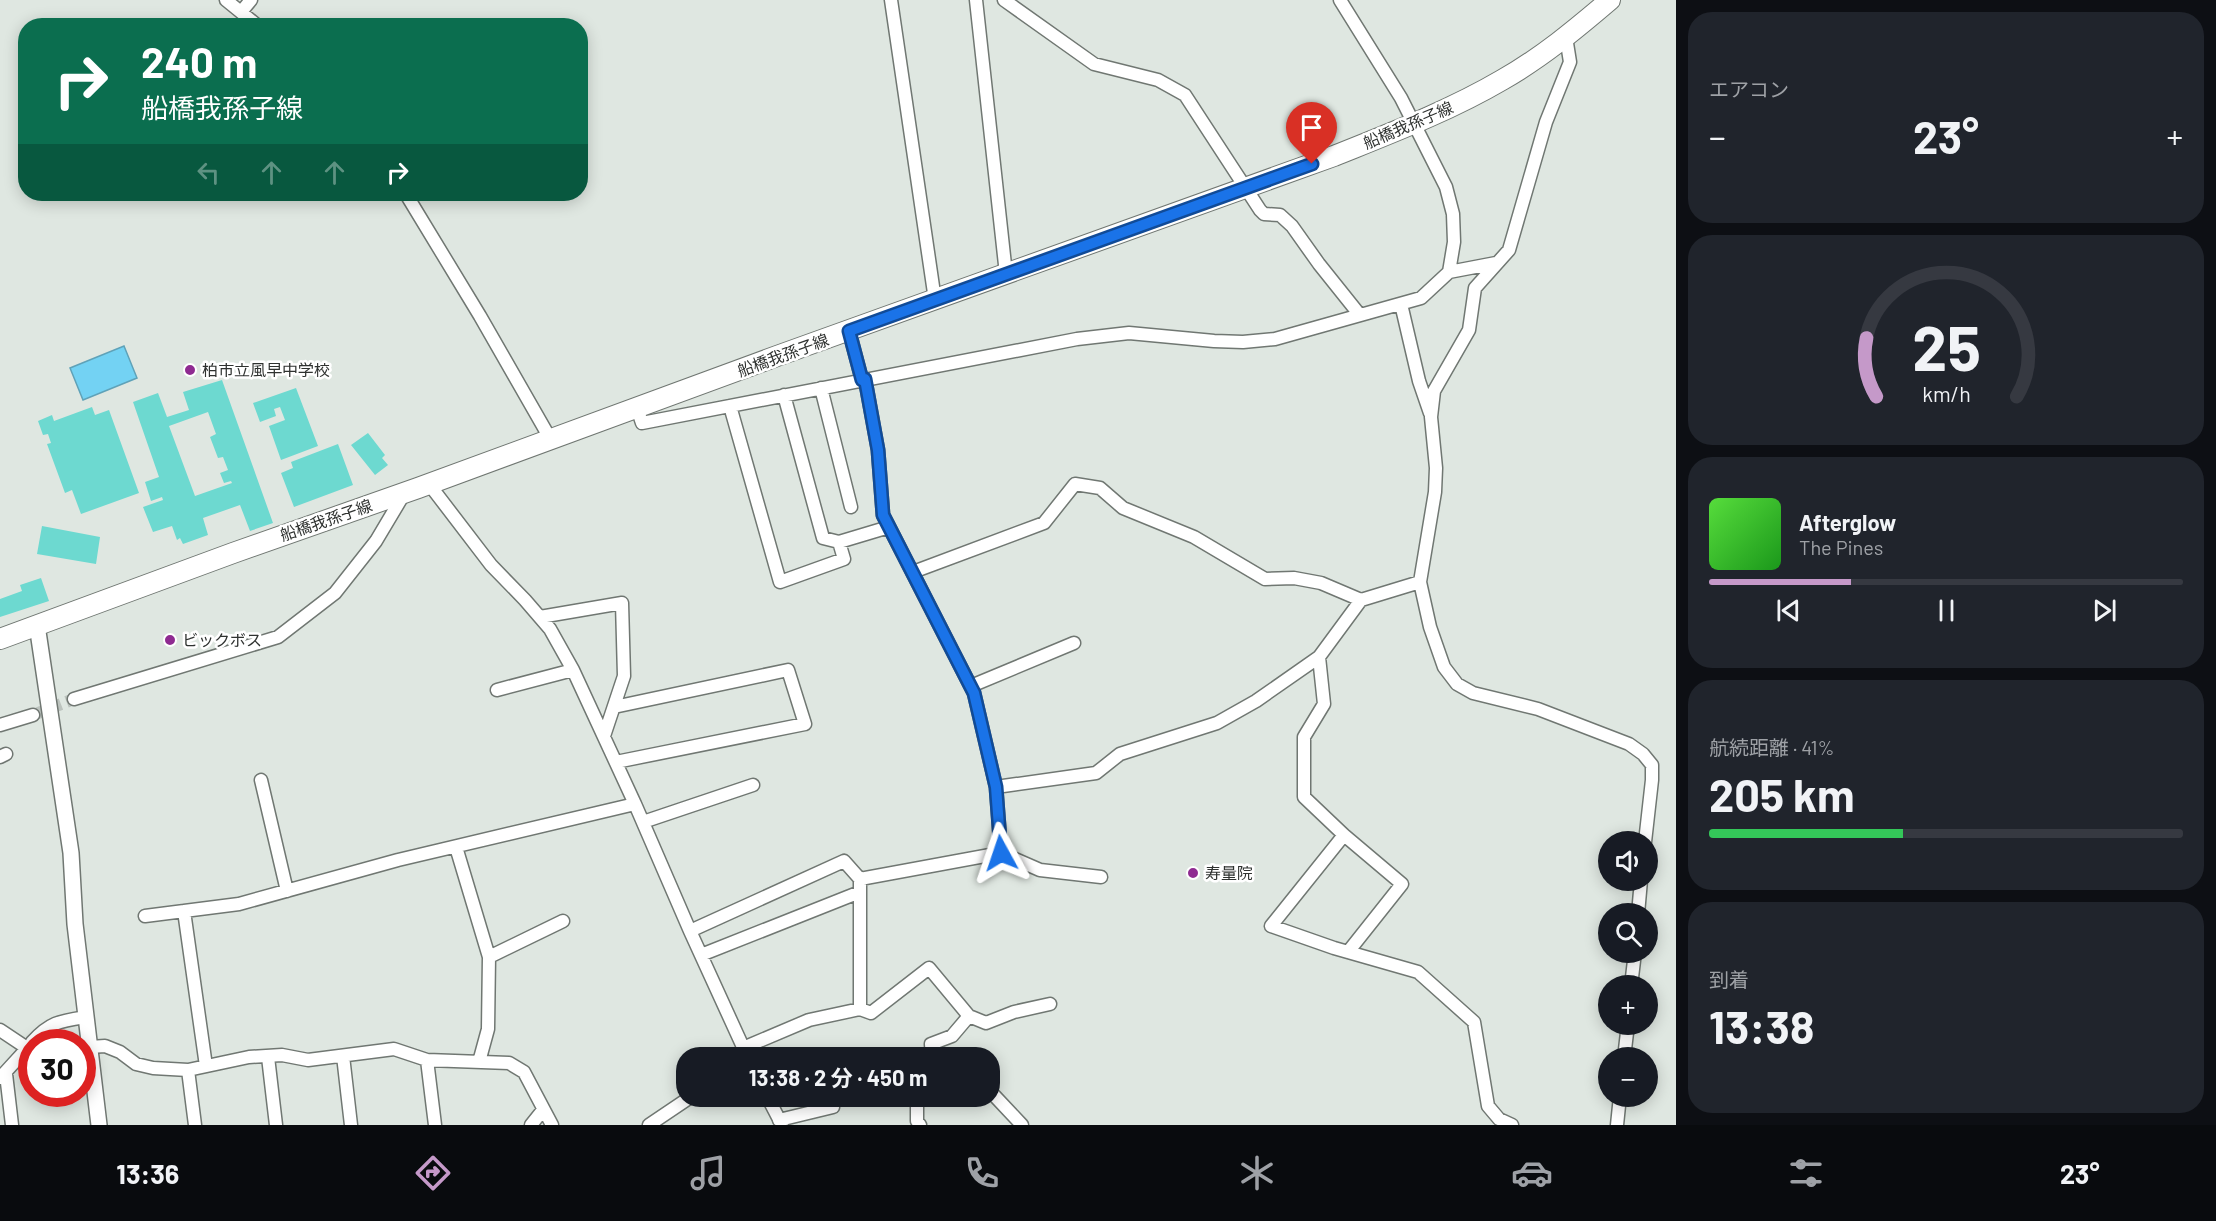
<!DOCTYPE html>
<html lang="ja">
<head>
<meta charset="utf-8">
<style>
  :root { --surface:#171b24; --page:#20242c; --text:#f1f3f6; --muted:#9ea1a6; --line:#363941; --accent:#c599c9 }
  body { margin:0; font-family:Barlow,"Noto Sans JP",sans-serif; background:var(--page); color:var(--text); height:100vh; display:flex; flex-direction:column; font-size:22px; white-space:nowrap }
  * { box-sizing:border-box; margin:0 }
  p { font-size:20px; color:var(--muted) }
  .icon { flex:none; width:33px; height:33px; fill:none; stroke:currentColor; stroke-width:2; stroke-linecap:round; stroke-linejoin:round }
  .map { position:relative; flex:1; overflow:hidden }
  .drawer { display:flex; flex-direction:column; gap:12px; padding:12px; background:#0d0f14; width:540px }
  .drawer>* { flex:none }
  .banner { position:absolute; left:18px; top:18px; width:570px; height:183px; border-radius:24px; box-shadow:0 3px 15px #0003; background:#0b6e4f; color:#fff; overflow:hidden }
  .controls { position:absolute; left:1598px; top:831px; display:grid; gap:12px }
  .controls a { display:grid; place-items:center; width:60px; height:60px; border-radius:50%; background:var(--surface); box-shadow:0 3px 15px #0003; font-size:30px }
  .speed { position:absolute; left:18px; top:1029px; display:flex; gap:12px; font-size:30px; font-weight:700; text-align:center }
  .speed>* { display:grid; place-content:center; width:78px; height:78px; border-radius:50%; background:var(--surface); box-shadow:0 3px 15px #0003; line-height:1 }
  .speed .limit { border:9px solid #d22; background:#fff; color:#111 }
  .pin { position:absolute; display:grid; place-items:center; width:51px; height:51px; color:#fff; margin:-62px -26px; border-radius:50% 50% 50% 0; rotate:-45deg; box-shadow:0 0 6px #0007 }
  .pin .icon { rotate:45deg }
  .me { position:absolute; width:66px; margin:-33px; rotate:355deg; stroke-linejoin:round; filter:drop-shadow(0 0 4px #0008) }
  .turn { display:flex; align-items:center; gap:21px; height:126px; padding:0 24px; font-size:27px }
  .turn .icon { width:78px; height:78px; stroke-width:2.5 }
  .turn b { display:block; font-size:42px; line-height:51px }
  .lanes { display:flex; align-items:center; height:57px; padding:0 24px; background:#0003; justify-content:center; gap:30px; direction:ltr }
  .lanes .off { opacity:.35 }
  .big { font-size:45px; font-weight:700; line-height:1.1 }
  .drawer .widget { flex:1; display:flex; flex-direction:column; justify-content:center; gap:9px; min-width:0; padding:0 21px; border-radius:24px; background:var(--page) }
  .drawer .dial { align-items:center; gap:0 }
  .dial svg { height:156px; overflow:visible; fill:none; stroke:var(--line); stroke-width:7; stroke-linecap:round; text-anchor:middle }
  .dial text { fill:var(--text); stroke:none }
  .song { display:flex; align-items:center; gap:18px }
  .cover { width:72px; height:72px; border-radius:9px; background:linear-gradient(135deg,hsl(110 70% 55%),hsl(120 70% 35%)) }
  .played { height:6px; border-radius:3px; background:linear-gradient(90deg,var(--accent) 30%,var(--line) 30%) }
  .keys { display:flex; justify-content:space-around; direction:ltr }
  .heat { display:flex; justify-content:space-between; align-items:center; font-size:33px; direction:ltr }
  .charge { height:9px; border-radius:4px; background:linear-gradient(90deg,#34c759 41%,var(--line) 0) }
  .trip { position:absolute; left:676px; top:1047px; width:324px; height:60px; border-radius:24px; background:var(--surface); box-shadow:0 3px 15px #0003; font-weight:700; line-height:60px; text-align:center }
  .tabs { display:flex; height:96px; justify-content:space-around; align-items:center; background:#090b0e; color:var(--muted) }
  .tabs .icon { width:42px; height:42px }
  .tabs .current { color:var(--accent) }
  .tabs b { font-size:27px; color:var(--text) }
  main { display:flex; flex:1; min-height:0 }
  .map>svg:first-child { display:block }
  .water { fill:#73d2f3; stroke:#5fa2b8; stroke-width:1.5 }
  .building { fill:#6dd9d0; fill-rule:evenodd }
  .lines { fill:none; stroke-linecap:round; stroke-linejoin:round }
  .minor-tunnel { stroke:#bcc3be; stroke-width:12; stroke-dasharray:12 6; stroke-linecap:butt }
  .minor-casing { stroke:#707772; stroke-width:15 }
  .tertiary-casing { stroke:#707772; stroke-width:18 }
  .primary-casing { stroke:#707772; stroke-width:22 }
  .minor { stroke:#fff; stroke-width:12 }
  .tertiary { stroke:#fff; stroke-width:15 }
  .primary { stroke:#fff; stroke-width:20 }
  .route-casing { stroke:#114b97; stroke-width:15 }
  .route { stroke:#1a73e8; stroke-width:10 }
  .poi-dot { fill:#8f2a91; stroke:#fff; stroke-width:2 }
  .labels { text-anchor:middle; stroke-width:5; stroke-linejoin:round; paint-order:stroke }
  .street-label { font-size:16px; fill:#2f3230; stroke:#fff }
  .poi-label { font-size:16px; fill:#2f3230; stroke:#fff; text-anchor:start }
</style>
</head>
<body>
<main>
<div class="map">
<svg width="1676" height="1125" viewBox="0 0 1676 1125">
  <rect width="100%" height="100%" fill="#dfe7e1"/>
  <path class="water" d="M124 346 137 378 83 400 70 368Z"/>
  <path class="building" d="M222 380 273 523 250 531 240 505 203 518 208 535 183 544 180 538 177 540 172 526 153 532 143 507 163 500 162 497 151 501 145 482 159 477 133 402 158 393 167 417 189 410 183 392ZM208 412 216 434 210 437 218 458 223 457 228 470 220 473 224 483 231 481 232 483 195 496 169 426Z
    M296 388 318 446 281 460 269 426 285 420 280 407 274 409 276 416 260 422 253 403Z
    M92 407 95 415 109 410 139 493 81 514 72 490 65 493 47 444 51 443 48 434 43 435 38 421 52 415 54 421Z
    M368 433 385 455 382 458 388 465 375 475 351 445Z
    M338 444 353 485 294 507 281 473 293 468 291 462Z
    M42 526 100 537 96 564 37 554Z
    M41 578 49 601 0 617V599L22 591 20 585Z"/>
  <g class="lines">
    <path class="minor-tunnel" d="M33 715 74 699"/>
    <g class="minor-casing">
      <path id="minor" d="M226 0 258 26
        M891 0 935 300
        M976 0 1006 274
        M1004 0 1094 64 1158 80 1185 95 1260 210 1264 214 1280 215 1292 226 1319 264 1359 314
        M1340 0 1401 98 1446 187 1453 214 1454 242 1449 272
        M241 12 251 0
        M1566 37 1570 62 1546 122 1509 250 1475 288 1469 330 1434 391 1431 417 1436 468 1435 492 1420 582 1430 627 1444 667 1457 684 1473 693 1538 709 1629 744 1643 754 1652 765V780L1645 842
        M406 194 480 316 551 440
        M1401 304 1419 381 1430 413
        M849 331 862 380
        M865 379 878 450 883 515 974 693 996 787 1001 853
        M821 388 851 507
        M784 395 823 538 839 542
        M730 406 780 582 844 559 839 542 889 527
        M637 408 642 423 1077 339 1129 333 1214 341 1243 342 1275 339 1421 298 1449 272 1496 263
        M429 484 491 565 525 600 550 629 573 670 635 804 690 931 748 1058
        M913 572 1044 523 1075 484 1100 488 1123 508 1194 537 1265 579 1294 578 1321 583 1361 600
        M540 617 622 603 624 676 604 736
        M1319 657 1324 704 1304 737V797L1344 835 1402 884 1348 952
        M971 686 1074 643
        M497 690 573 670
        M74 699 278 637 335 593 376 541 404 494
        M614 707 788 670 805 724 616 762
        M0 725 33 715
        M0 757 6 754
        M261 780 287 891
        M996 787 1096 773 1120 754 1217 723 1256 701 1319 657 1361 600 1420 582
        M643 822 753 785
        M1344 835 1271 926 1334 948 1418 972 1474 1022 1488 1106 1499 1119 1512 1125
        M456 847 489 957 488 1029 479 1062
        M184 911 206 1066
        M1638 914 1641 880
        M145 916 239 904 398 860 635 804
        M690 931 844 861 860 879
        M701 955 860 892
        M489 957 563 921
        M1631 986 1635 952
        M860 1009V879L1001 853 1040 870 1101 877
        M0 1030 27 1048
        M32 1042C50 1022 60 1021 86 1017
        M90 1047 105 1046 120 1052 136 1064 153 1068 188 1070 249 1057 282 1055 308 1060 394 1049 427 1060 509 1063 524 1072 552 1125
        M743 1048 809 1020 860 1009 871 1013 929 968 969 1016 986 1023 1014 1012 1050 1004
        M343 1056 351 1125
        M268 1057 276 1125
        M932 1058 931 1044 952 1036 969 1016
        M1624 1058 1628 1024
        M427 1060 435 1125
        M188 1070 195 1125
        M6 1074 12 1125
        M0 1078 32 1043
        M990 1091 1022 1125
        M767 1096 782 1125
        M779 1120 833 1107
        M531 1125 543 1110
        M649 1125 692 1096
        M920 1125 917 1121V1100L954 1096
        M1617 1125 1620 1096"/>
    </g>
    <g class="tertiary-casing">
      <path id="tertiary" d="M37 625 71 853 75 924 99 1125"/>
    </g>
    <g class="primary-casing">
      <path id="primary" d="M0 639 233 553 418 488 777 356 1334 156C1391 133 1449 111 1502 80 1541 58 1576 29 1610 0"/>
    </g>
    <use href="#minor" class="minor"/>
    <use href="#tertiary" class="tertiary"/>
    <use href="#primary" class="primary"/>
  </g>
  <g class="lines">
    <g class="route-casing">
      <path id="route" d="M1001 853 996 787 974 693 883 515 878 450 865 379 862 380 849 331 1312 164"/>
    </g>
    <use href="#route" class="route"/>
  </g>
  <g class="poi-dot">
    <circle cx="190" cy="370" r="6"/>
    <circle cx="170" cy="640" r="6"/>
    <circle cx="1193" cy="873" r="6"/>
  </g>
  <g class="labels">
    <g class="street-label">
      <text transform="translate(1408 125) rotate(-23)" y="6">船橋我孫子線</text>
      <text transform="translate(783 355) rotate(-20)" y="6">船橋我孫子線</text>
      <text transform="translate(326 520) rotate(-19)" y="6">船橋我孫子線</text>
    </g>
    <g class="poi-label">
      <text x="202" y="376">柏市立風早中学校</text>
      <text x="182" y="646">ビックボス</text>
      <text x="1205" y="879">寿量院</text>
    </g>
  </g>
</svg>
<div class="controls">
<a><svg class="icon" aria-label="sound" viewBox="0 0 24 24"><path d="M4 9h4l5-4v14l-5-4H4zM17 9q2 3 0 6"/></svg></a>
<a><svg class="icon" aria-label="search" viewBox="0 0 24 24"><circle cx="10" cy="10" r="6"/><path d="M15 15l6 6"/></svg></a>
<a>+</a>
<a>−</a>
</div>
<div class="speed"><div class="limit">30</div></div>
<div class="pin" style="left:1312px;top:164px;background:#d93025"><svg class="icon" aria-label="arrive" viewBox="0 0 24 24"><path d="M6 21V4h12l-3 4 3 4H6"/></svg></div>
<svg class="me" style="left:1001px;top:853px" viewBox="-20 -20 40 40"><path d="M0-17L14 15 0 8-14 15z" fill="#1a73e8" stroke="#fff" stroke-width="4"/></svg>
<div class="trip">13:38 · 2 分 · 450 m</div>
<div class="banner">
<div class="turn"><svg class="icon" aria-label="right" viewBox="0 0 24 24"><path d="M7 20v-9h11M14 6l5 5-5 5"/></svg><div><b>240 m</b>船橋我孫子線</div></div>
<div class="lanes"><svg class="icon off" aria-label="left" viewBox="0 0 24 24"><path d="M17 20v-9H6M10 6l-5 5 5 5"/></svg><svg class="icon off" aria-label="ahead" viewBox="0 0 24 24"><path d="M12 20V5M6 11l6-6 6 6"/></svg><svg class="icon off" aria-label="ahead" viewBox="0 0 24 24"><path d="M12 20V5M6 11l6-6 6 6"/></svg><svg class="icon" aria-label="right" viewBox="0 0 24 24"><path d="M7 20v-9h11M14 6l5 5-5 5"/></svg></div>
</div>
</div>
<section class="drawer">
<div class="widget"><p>エアコン</p>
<div class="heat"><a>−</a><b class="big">23°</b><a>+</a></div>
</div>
<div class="widget dial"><svg viewBox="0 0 100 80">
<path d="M14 69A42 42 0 1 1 86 69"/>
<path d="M14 69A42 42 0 0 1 9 39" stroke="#c599c9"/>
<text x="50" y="56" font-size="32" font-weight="700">25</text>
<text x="50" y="72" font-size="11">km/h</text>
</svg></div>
<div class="widget">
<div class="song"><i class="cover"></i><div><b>Afterglow</b><p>The Pines</p></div></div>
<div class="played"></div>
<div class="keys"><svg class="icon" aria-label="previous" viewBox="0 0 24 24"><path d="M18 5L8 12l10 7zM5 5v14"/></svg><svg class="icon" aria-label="pause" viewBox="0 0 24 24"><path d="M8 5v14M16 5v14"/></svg><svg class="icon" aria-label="next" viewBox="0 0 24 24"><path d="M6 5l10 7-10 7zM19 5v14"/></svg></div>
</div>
<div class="widget"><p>航続距離 · 41%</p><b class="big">205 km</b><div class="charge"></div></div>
<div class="widget"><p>到着</p><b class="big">13:38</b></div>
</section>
</main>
<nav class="tabs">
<b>13:36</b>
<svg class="icon current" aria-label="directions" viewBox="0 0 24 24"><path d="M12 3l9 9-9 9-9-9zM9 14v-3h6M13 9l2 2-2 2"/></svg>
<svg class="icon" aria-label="music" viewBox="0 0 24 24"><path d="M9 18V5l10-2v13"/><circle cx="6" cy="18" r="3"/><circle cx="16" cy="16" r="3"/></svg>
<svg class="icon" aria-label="phone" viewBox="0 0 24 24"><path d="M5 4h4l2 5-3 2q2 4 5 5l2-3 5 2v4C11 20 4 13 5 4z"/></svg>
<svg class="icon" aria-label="climate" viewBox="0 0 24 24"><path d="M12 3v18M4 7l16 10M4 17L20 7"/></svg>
<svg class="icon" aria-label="car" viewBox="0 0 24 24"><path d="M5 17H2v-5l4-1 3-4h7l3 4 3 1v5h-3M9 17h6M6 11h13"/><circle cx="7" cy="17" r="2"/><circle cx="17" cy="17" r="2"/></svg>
<svg class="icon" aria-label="filters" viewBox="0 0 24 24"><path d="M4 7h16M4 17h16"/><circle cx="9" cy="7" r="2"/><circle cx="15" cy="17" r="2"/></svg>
<b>23°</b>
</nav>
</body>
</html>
